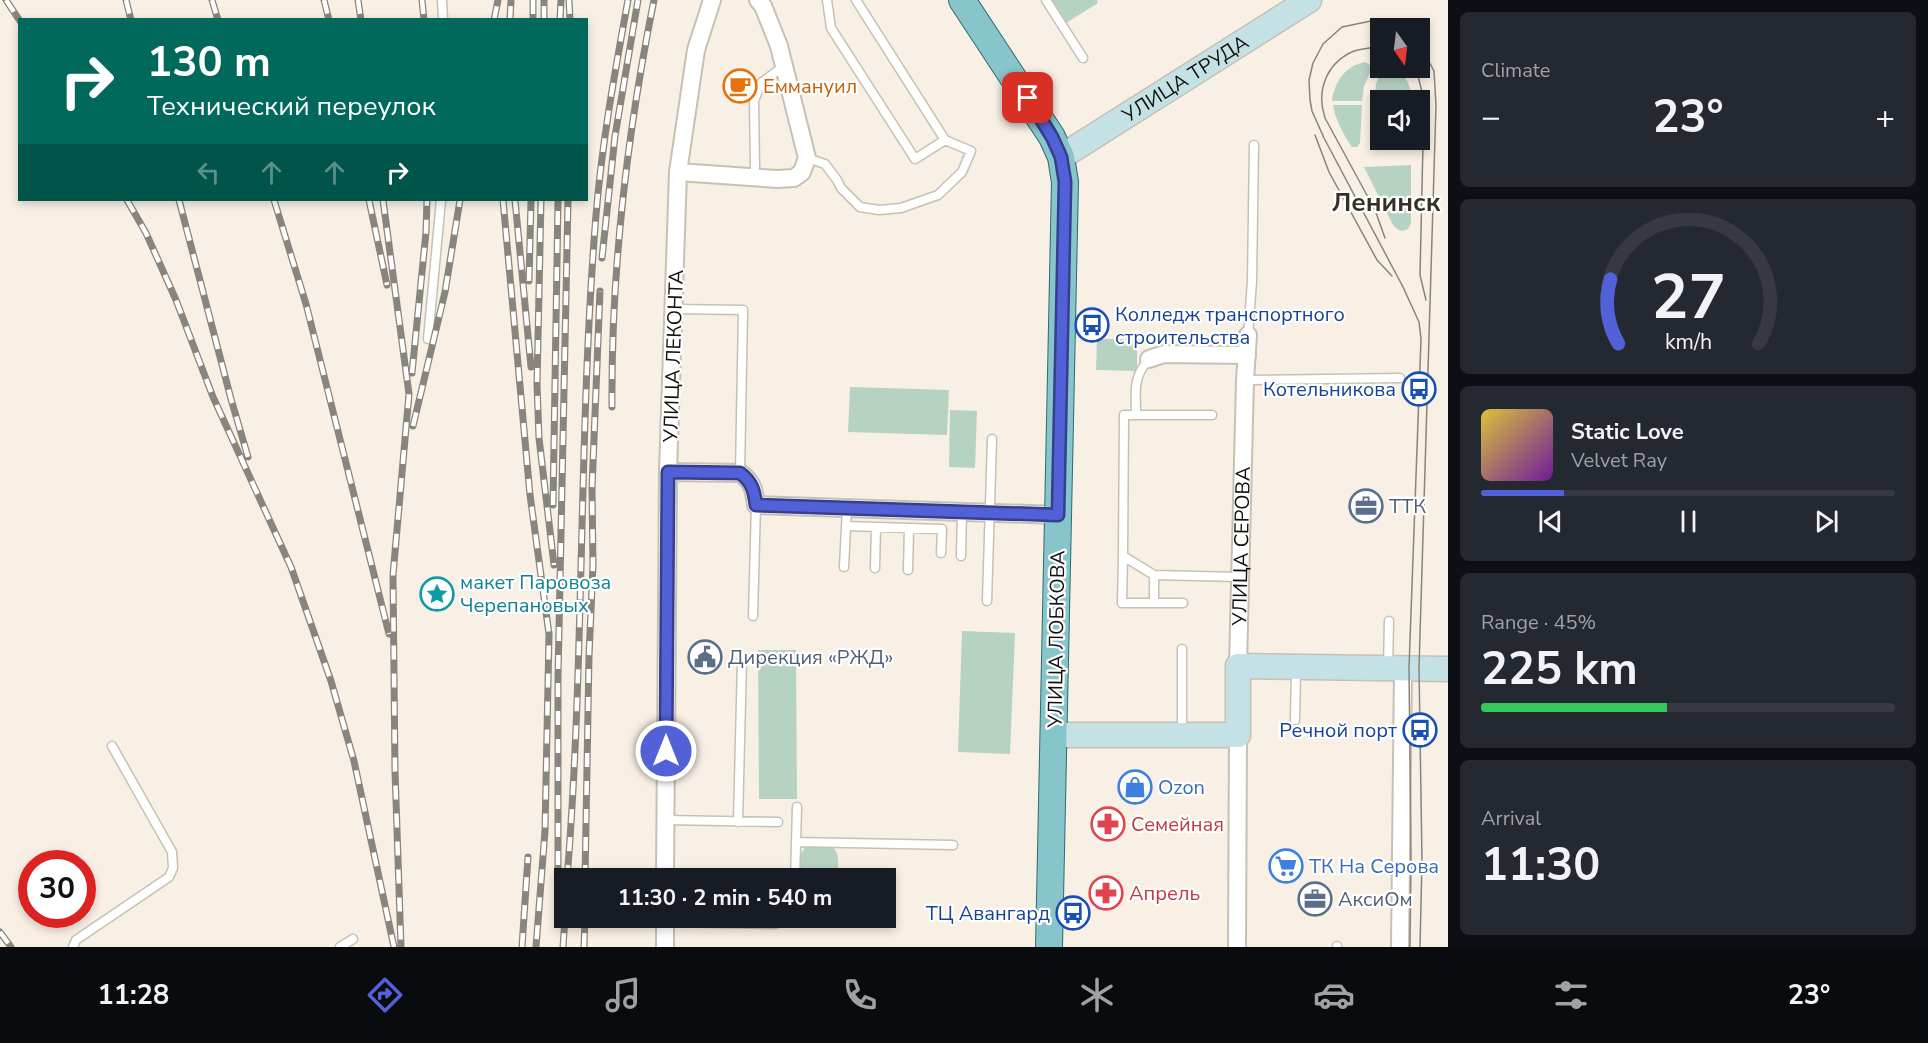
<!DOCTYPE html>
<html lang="en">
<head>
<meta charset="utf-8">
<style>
  :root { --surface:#171b24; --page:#242831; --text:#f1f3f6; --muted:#9ea1a6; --line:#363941; --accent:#5261d7 }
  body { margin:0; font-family:"Nunito Sans",sans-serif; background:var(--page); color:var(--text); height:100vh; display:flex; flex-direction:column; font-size:22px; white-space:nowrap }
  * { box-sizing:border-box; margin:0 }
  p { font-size:20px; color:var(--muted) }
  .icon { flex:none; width:33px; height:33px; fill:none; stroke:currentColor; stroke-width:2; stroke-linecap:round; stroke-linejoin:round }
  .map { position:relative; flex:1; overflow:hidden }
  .side { display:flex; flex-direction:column; gap:12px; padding:12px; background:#0d0f14; width:480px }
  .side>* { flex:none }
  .hud { position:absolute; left:18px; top:18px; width:570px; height:183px; border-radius:0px; box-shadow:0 3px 9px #0003; background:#00695c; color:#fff; overflow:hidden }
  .needle { width:39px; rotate:166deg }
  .tools { position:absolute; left:1370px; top:18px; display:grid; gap:12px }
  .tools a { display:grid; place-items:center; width:60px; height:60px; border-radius:0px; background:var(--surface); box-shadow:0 3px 9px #0003; font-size:30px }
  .speed { position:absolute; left:18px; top:850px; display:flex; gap:12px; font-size:30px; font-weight:700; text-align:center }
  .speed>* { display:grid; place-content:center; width:78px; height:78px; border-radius:50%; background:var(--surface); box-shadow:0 3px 9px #0003; line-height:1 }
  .speed .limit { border:9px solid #d22; background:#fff; color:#111 }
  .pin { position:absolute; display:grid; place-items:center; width:51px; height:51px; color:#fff; margin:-26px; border-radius:12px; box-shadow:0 3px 9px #0006 }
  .me { position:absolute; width:66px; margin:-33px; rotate:0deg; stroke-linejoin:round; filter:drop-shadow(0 0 4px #0008) }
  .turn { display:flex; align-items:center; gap:21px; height:126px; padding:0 30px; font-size:27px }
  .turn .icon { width:78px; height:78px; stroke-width:2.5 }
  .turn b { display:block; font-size:42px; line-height:51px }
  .lanes { display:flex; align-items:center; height:57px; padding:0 30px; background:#0003; justify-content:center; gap:30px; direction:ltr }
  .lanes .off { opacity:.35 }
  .big { font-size:45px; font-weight:700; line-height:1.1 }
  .side .card { flex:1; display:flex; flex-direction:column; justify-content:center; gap:9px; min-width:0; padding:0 21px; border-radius:9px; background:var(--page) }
  .side .dial { align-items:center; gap:0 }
  .dial svg { height:156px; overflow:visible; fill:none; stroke:var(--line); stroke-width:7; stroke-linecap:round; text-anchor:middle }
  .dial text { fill:var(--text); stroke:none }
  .song { display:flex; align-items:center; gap:18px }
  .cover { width:72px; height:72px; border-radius:9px; background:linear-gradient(135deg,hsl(50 70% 55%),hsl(280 70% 35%)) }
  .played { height:6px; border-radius:3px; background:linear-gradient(90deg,var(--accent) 20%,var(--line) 20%) }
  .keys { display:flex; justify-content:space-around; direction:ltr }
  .heat { display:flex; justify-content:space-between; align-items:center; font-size:33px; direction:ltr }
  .charge { height:9px; border-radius:4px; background:linear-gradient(90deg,#34c759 45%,var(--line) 0) }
  .trip { position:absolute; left:554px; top:868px; width:342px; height:60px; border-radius:0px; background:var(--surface); box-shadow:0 3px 9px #0003; font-weight:700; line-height:60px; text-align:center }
  .dock { display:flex; height:96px; justify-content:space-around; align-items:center; background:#090b0e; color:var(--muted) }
  .dock .icon { width:42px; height:42px }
  .dock .active { color:var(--accent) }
  .dock b { font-size:27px; color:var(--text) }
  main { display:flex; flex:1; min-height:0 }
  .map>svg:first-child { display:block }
  .green { fill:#b6d2c3 }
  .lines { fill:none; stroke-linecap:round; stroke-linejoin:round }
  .lane-casing { stroke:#c7c0b5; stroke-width:11 }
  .street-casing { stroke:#c7c0b5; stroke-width:20 }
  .secondary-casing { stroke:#c7c0b5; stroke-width:27 }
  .primary-casing { stroke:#2b6c71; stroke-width:28 }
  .lane { stroke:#fff; stroke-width:8 }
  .street { stroke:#fff; stroke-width:16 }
  .secondary { stroke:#c4e2e5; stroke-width:24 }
  .primary { stroke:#88c5cb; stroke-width:26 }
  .tram { stroke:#89847c; stroke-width:1.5 }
  .rail-casing { stroke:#89847c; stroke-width:7 }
  .rail { stroke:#fff; stroke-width:4.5; stroke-dasharray:14; stroke-linecap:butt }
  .route-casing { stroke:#353f8c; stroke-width:15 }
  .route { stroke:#5261d7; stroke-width:10 }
  .labels { text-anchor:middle; stroke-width:4.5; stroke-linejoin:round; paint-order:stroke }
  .street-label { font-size:20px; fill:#12100c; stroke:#fff }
  .food-label { font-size:20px; fill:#c56008; stroke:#fff; text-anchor:start }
  .transit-label { font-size:20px; fill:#164399; stroke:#fff; text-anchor:end }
  .service-label { font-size:20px; fill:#4e5e75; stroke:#fff; text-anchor:start }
  .culture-label { font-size:20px; fill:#0d838f; stroke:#fff; text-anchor:start }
  .shop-label { font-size:20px; fill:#366cbe; stroke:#fff; text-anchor:start }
  .health-label { font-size:20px; fill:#be3a42; stroke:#fff; text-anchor:start }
  .district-label { font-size:26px; font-weight:bold; fill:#352f26; stroke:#fff }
</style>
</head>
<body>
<main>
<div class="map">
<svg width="1448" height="947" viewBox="0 0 1448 947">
  <rect width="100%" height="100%" fill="#f8f0e5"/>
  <path class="green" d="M1051 0H1097L1098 3 1066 23Z
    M1365 62 1370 65 1372 69 1364 86 1362 101H1332C1335 81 1345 66 1365 62Z
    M1392 69C1407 73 1410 86 1413 100H1380V102C1371 88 1376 74 1392 69Z
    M1333 105H1362L1360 143 1357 147H1352C1344 136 1335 119 1333 105Z
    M1411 165V223L1408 229C1401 232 1398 231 1393 225L1364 167Z
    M1097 339H1127L1137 343V371L1096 370Z
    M850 387 949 390 947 435 848 432Z
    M950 410 977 411 975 468 949 467Z
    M962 631 1015 633 1010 754 958 752Z
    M758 650H796L797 799H759Z
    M807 846H832C841 854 838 868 837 879H800C800 868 797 853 807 846Z"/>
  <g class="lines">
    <g class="lane-casing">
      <path id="lane" d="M442 0 443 20
        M827 0 831 28 915 159 945 140 856 0
        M1046 0 1083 58
        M807 158 825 164 837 180 841 188 860 207 879 210 901 208 938 195 962 172 971 151 945 140
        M753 177 755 167 754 101 761 83 784 66
        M675 309 743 310 740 473
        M1248 335 1252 281 1254 145
        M428 339 441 200
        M1245 380 1400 378
        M1136 415C1136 390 1132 379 1149 359
        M1212 415H1124L1123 556 1154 575 1239 577
        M846 526 942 529 941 553
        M961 556 962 511
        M1123 556 1122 603H1183
        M844 567 847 508
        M875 568 876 527
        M908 570 909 528
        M987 601 992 439
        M1154 603V575
        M753 616 756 505
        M1388 667 1389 621
        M1295 720 1296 670
        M1182 734V649
        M665 820 778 822
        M738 822 742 660
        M796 842 953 845
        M795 879 797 807
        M665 922 775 924 787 918
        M73 947 76 940 169 877 173 868 172 852 112 746
        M340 947 353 939
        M1337 947V946"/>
    </g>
    <g class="street-casing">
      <g id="street">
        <path d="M678 172 777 179 794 178 802 172 807 158 779 46 763 6 758 0"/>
        <path d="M1149 359 1164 354 1247 355"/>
        <path d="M668 472 740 473C753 482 754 490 756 505L1058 515"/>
        <path id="s1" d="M1238 666 1245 380 1248 335"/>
        <path d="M665 879 668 472 678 172 696 50 712 0"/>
        <path d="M665 947V918"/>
        <path d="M1237 947 1238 735"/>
        <path d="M1400 947 1403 668"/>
      </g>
    </g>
    <g class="secondary-casing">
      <g id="secondary">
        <path id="s2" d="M1061 157 1309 0"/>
        <path d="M1055 735H1238V666L1448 669"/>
      </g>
    </g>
    <g class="primary-casing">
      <path id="primary" d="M962 0 1052 137 1061 157 1065 182 1049 947"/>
    </g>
    <use href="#lane" class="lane"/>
    <use href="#street" class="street"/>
    <use href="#secondary" class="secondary"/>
    <use href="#primary" class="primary"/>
    <path class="tram" d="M1400 28 1371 21 1342 27 1323 44 1313 63 1309 80 1310 100 1312 111 1324 138 1403 287 1419 322 1421 339 1409 668 1411 860 1410 947
      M1419 43 1434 71 1436 105 1419 668 1422 860 1420 947
      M1380 48 1377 47C1369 48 1361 49 1354 51 1326 63 1316 91 1325 118L1375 210 1385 238
      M1411 68 1418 76 1424 100 1420 275 1426 300
      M1315 135 1329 172 1377 260 1392 276"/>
    <g class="rail-casing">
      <path id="rail" d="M6 0 20 21
        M126 0 131 20
        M212 0 218 20
        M324 0 329 20
        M358 0 361 20
        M422 0 424 20
        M533 0V20
        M569 0 570 20
        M494 20 498 0
        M510 20 511 0
        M544 20V0
        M560 20 561 0
        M127 200 146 233 176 300 213 397 291 567 331 681 354 761 394 947
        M179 200 231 399 248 457
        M274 200 306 304 389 634
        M369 200 387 285
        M383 200 409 394 393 575 395 771 401 947
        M503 200 530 495 549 634 545 831 536 947
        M515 200 531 367
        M541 200 537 385 539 438 554 565
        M602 258 615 136 638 0
        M529 281 531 200
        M412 373 426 232 427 200
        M612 407C611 271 627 134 654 0
        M413 426 445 292 460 200
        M553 505 558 200
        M567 879C585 658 578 436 596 215 602 142 615 71 628 0
        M585 879 589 656 593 565 592 488 600 291
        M558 893V677L568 200
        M0 932 11 947
        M522 947 528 857
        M563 947 565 918
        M584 947 585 918"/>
    </g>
    <use href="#rail" class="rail"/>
  </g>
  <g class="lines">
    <g class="route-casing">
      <path id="route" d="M666 751 668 472 740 473C752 482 754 490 756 505L1058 515 1065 182 1061 157 1052 137 1028 98"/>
    </g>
    <use href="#route" class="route"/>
  </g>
  <defs>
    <g id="cafe-ring" transform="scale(1.725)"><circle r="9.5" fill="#fff" stroke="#e8710a" stroke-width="1.5"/><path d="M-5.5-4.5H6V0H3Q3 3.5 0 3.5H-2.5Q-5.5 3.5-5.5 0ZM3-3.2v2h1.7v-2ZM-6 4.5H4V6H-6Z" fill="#e8710a"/></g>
    <g id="bus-ring" transform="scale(1.725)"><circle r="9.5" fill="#fff" stroke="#1a4fb4" stroke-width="1.5"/><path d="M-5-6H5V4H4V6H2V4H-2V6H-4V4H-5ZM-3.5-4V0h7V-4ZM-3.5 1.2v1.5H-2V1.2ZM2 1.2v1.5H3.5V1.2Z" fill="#1a4fb4"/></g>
    <g id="office-ring" transform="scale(1.725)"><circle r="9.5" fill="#fff" stroke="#5c6f8a" stroke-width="1.5"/><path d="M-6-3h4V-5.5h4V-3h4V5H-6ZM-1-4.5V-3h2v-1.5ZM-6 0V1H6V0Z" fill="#5c6f8a"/></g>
    <g id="sight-ring" transform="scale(1.725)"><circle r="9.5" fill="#fff" stroke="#0f9aa8" stroke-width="1.5"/><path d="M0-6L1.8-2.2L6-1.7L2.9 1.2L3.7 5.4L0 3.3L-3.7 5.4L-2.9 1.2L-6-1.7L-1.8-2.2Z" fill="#0f9aa8"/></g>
    <g id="civic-ring" transform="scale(1.725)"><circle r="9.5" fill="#fff" stroke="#5c6f8a" stroke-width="1.5"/><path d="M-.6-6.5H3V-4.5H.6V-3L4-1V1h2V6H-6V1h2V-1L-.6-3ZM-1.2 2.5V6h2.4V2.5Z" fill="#5c6f8a"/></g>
    <g id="shop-ring" transform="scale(1.725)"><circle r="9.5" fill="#fff" stroke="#3f7fe0" stroke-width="1.5"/><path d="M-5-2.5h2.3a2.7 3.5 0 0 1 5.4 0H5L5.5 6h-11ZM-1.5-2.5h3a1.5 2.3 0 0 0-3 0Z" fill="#3f7fe0"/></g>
    <g id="pharmacy-ring" transform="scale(1.725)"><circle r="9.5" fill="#fff" stroke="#e0444e" stroke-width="1.5"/><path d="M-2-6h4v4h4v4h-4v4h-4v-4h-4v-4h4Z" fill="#e0444e"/></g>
    <g id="supermarket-ring" transform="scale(1.725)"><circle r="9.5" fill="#fff" stroke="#3f7fe0" stroke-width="1.5"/><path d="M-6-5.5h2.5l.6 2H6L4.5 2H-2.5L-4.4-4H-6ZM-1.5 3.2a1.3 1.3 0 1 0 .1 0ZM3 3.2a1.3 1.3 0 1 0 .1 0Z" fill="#3f7fe0"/></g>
  </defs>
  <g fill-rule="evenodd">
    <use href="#cafe-ring" x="740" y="86"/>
    <use href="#bus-ring" x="1092" y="325"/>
    <use href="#bus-ring" x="1419" y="389"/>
    <use href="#office-ring" x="1366" y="506"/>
    <use href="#sight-ring" x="437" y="594"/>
    <use href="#civic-ring" x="705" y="657"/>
    <use href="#bus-ring" x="1420" y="730"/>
    <use href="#shop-ring" x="1135" y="787"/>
    <use href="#pharmacy-ring" x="1108" y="824"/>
    <use href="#supermarket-ring" x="1286" y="866"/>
    <use href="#pharmacy-ring" x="1106" y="893"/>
    <use href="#office-ring" x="1315" y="899"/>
    <use href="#bus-ring" x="1073" y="913"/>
  </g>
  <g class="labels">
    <g class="street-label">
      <text dy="7" stroke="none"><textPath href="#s2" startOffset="147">УЛИЦА ТРУДА</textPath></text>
      <text transform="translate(673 356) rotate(-88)" y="7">УЛИЦА ЛЕКОНТА</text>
      <text dy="7" stroke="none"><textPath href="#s1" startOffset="120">УЛИЦА СЕРОВА</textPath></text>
      <text transform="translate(1056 639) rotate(-89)" y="7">УЛИЦА ЛОБКОВА</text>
    </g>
    <g class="food-label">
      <text x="763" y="93">Еммануил</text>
    </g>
    <g class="transit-label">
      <text x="1115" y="321" text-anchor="start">Колледж транспортного<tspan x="1115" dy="23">строительства</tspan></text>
      <text x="1396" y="396">Котельникова</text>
      <text x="1397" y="737">Речной порт</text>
      <text x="1050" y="920">ТЦ Авангард</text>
    </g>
    <g class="service-label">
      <text x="1389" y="513">ТТК</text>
      <text x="728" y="664">Дирекция «РЖД»</text>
      <text x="1338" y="906">АксиОм</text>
    </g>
    <g class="culture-label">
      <text x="460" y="589">макет Паровоза<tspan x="460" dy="23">Черепановых</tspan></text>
    </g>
    <g class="shop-label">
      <text x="1158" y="794">Ozon</text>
      <text x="1309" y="873">ТК На Серова</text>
    </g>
    <g class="health-label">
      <text x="1131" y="831">Семейная</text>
      <text x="1129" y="900">Апрель</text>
    </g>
    <g class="district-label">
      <text x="1386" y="211">Ленинск</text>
    </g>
  </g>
</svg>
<div class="tools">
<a><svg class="needle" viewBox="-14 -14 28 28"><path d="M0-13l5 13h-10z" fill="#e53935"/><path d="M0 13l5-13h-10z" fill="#9ea1a6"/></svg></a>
<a><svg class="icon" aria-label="sound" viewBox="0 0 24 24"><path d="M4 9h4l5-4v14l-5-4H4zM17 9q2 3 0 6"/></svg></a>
</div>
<div class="speed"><div class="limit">30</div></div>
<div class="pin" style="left:1028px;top:98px;background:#d93025"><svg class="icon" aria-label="arrive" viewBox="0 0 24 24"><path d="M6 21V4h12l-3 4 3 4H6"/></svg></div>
<svg class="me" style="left:666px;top:751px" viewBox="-20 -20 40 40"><circle r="17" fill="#5261d7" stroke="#fff" stroke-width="3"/><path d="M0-11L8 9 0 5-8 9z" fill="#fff"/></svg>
<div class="trip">11:30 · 2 min · 540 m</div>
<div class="hud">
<div class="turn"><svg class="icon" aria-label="right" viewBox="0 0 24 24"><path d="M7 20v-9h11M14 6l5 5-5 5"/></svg><div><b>130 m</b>Технический переулок</div></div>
<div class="lanes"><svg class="icon off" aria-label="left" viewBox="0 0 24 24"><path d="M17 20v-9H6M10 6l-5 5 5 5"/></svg><svg class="icon off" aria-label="ahead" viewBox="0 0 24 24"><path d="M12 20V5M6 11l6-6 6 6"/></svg><svg class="icon off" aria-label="ahead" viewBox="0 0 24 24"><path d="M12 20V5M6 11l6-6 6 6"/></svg><svg class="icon" aria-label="right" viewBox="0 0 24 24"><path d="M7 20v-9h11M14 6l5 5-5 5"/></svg></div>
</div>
</div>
<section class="side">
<div class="card"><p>Climate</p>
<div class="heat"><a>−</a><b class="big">23°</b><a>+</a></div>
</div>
<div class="card dial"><svg viewBox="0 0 100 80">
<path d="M14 69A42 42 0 1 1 86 69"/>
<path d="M14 69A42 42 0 0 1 10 36" stroke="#5261d7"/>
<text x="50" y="56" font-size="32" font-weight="700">27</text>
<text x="50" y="72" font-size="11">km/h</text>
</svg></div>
<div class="card">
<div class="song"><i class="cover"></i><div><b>Static Love</b><p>Velvet Ray</p></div></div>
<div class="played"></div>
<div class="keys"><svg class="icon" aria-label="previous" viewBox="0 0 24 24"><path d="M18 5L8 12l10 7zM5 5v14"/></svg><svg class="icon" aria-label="pause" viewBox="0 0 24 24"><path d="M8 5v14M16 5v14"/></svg><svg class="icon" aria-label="next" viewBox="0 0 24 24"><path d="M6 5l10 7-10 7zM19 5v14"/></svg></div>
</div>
<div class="card"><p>Range · 45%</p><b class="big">225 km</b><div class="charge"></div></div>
<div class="card"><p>Arrival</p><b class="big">11:30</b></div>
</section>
</main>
<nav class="dock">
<b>11:28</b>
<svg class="icon active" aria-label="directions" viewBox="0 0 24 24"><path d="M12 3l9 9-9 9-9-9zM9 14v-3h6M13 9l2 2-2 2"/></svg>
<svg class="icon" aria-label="music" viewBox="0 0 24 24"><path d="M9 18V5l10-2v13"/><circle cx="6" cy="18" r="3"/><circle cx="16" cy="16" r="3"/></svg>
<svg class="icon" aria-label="phone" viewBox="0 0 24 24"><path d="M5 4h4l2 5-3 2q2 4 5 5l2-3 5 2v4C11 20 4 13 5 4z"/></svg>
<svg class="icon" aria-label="climate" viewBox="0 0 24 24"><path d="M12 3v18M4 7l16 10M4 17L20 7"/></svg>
<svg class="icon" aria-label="car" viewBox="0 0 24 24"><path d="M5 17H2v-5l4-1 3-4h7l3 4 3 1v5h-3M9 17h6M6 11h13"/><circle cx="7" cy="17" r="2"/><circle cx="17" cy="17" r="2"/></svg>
<svg class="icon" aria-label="filters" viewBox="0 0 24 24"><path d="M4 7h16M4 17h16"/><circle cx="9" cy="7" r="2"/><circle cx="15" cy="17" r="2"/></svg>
<b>23°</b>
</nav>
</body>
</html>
